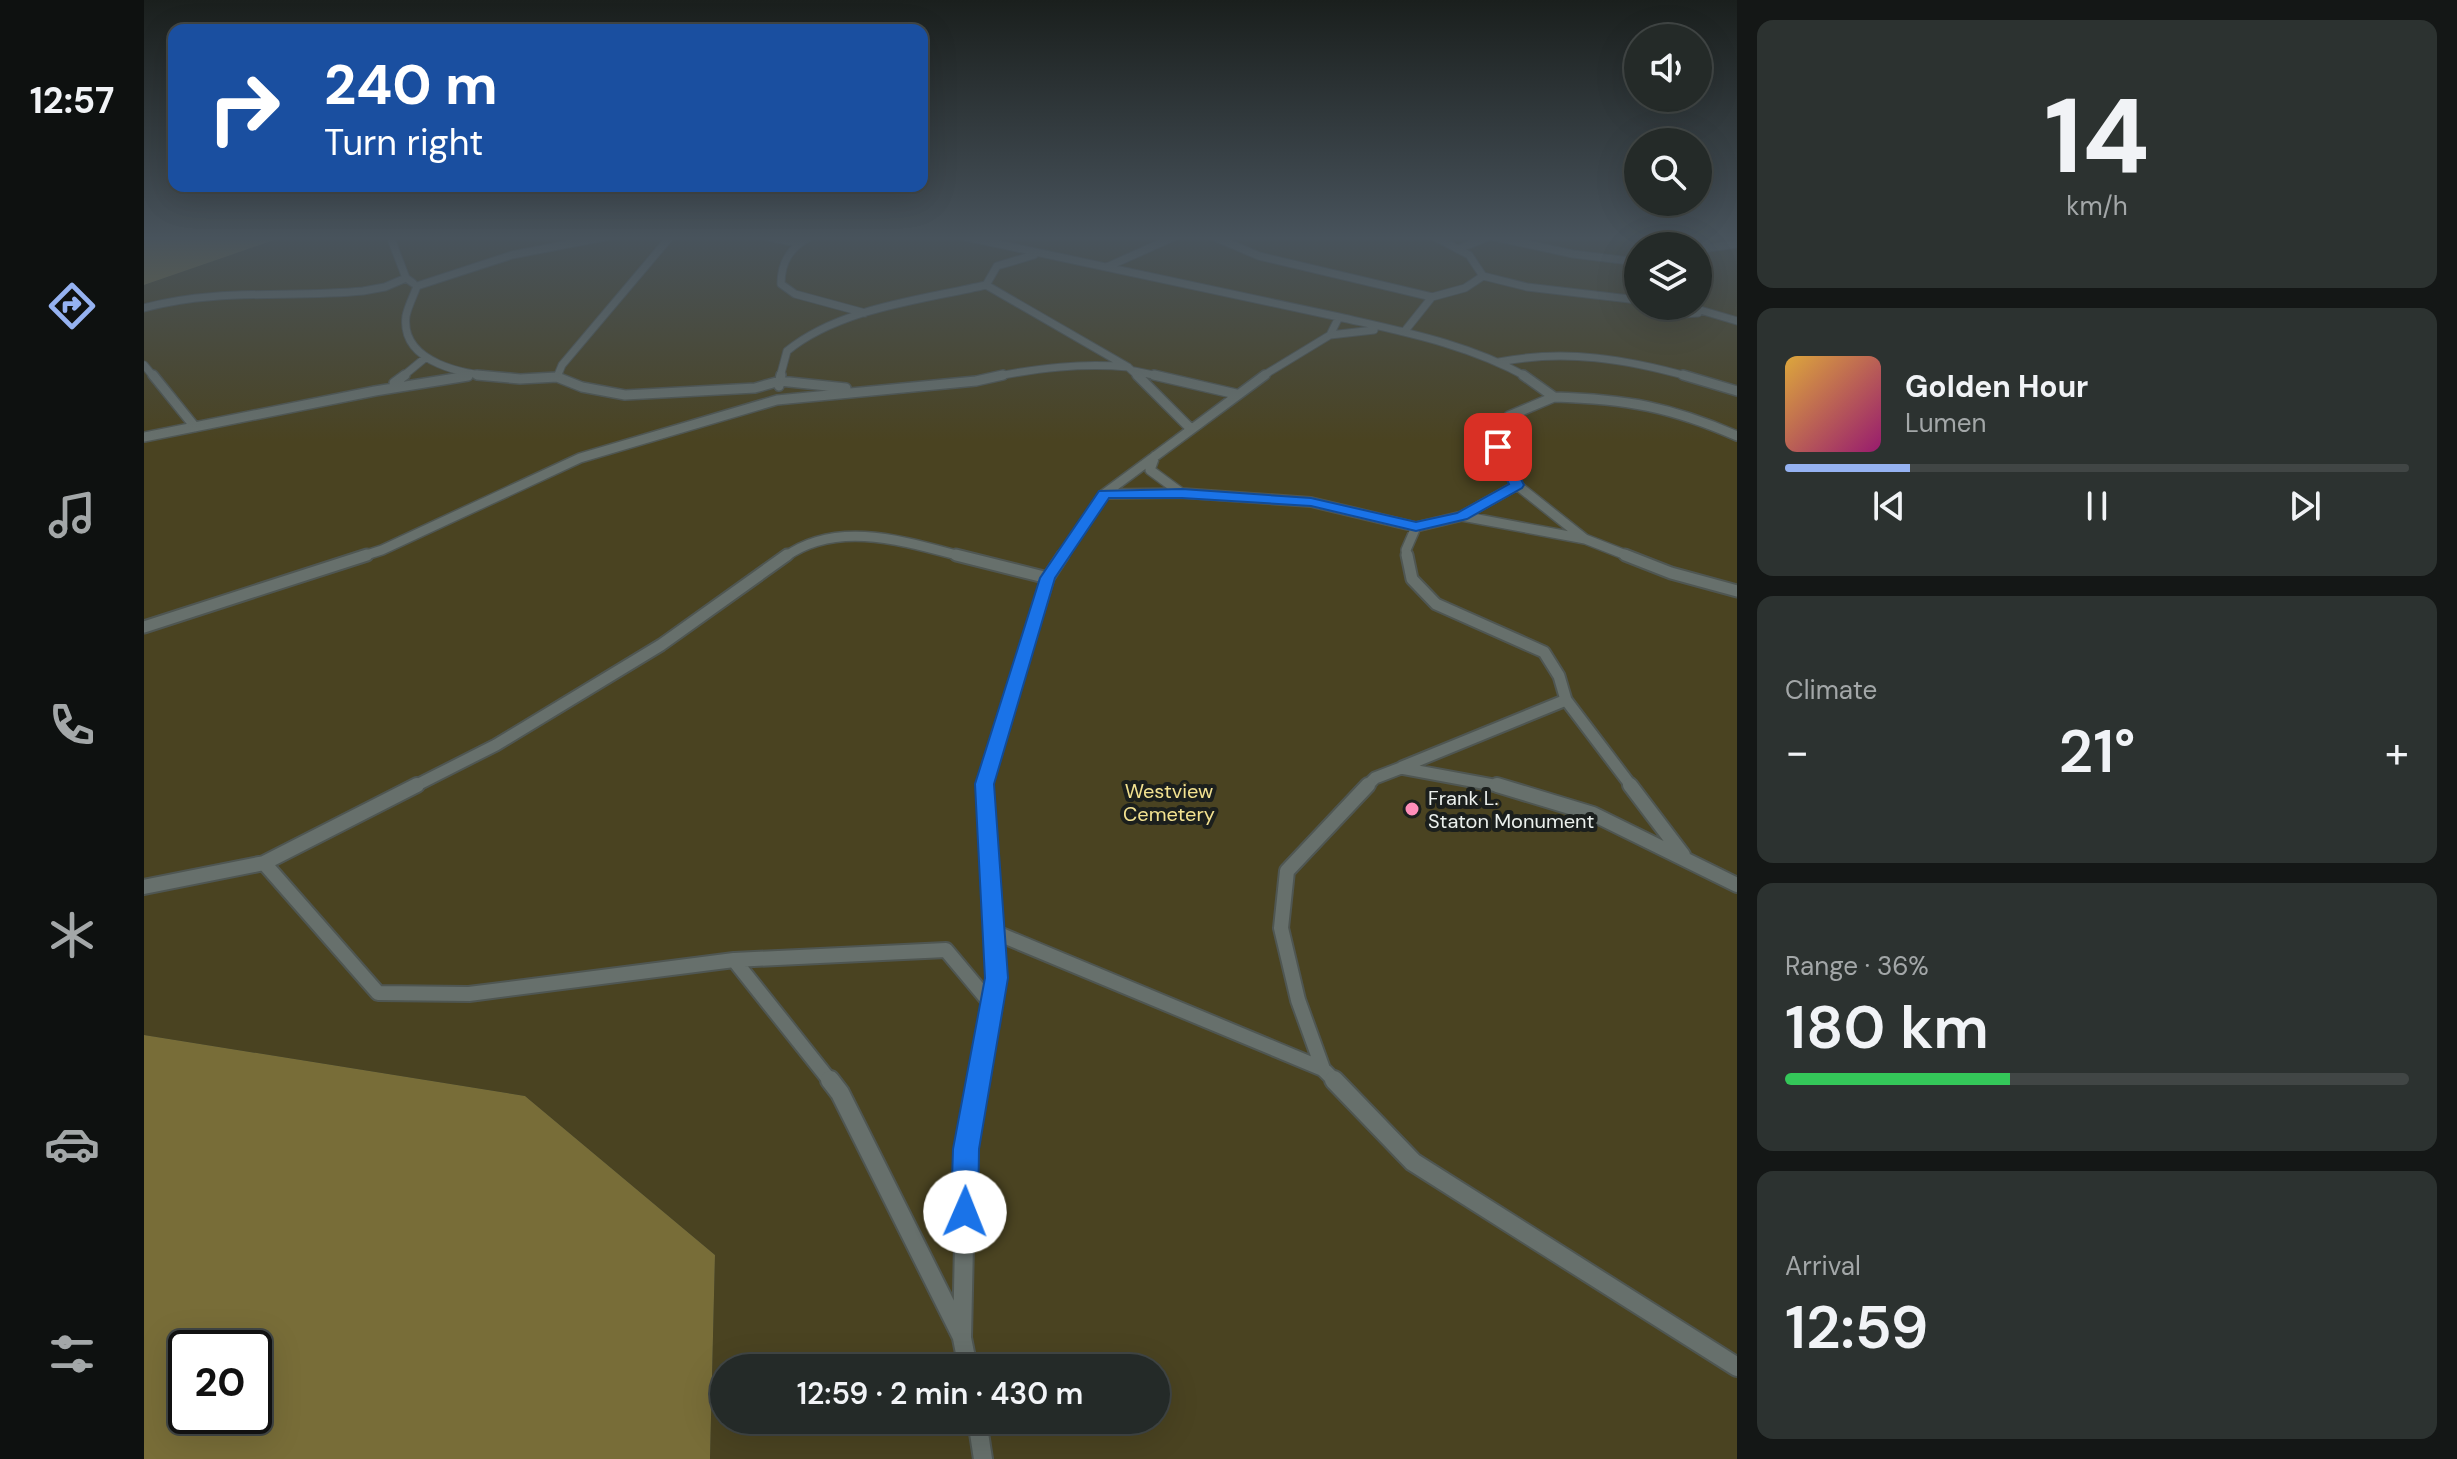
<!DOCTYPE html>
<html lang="en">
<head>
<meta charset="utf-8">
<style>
  :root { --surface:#242a28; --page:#2c3230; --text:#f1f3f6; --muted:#a3a7a8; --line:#414645; --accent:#95b2f1 }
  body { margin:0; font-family:"DM Sans",sans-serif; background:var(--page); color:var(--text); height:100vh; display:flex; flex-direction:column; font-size:30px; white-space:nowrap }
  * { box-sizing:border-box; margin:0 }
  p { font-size:26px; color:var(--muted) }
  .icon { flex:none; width:44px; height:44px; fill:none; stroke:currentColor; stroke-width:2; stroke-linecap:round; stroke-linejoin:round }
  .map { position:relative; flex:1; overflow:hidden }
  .details { display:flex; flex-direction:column; gap:20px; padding:20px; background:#141716; width:720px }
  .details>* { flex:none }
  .guide { position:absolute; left:24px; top:24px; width:760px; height:168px; border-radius:16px; box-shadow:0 8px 32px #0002,0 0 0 2px var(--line); background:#1a4fa0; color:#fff; overflow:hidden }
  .tools { position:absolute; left:1480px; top:24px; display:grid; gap:16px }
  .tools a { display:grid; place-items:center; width:88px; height:88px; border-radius:50%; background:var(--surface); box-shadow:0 8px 32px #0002,0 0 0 2px var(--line); font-size:40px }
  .speed { position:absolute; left:24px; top:1330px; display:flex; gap:16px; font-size:40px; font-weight:700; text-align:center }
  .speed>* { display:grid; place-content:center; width:104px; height:104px; border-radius:50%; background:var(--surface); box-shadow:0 8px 32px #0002,0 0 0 2px var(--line); line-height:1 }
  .speed .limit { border:4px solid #111; border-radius:12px; background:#fff; color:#111 }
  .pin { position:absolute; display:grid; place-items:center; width:68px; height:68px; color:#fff; margin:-34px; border-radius:16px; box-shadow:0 4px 12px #0006 }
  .me { position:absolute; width:88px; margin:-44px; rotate:1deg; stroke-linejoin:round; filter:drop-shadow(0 0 6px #0008) }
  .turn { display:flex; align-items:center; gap:28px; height:168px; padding:0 24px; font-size:36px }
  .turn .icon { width:104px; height:104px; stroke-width:2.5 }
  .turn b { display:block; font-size:56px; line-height:68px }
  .big { font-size:60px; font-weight:600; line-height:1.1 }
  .details .tile { flex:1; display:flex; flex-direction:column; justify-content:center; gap:12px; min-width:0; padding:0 28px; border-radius:16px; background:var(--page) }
  .details .dial { align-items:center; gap:0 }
  .dial b { font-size:104px; line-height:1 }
  .song { display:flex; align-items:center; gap:24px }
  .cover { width:96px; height:96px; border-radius:12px; background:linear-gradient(135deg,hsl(40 70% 55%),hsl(320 70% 35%)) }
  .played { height:8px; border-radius:4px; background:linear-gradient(90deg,var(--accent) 20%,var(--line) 20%) }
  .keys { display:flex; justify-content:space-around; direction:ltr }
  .heat { display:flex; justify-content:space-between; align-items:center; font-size:44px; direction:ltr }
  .charge { height:12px; border-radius:6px; background:linear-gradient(90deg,#34c759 36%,var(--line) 0) }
  .trip { position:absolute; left:566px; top:1354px; width:460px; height:80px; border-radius:40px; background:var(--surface); box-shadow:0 8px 32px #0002,0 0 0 2px var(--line); font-weight:600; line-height:80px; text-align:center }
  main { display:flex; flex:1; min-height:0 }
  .dock { display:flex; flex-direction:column; width:144px; justify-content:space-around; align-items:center; background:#0e1110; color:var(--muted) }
  .dock .icon { width:56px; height:56px }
  .dock .selected { color:var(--accent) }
  .dock b { font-size:36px; color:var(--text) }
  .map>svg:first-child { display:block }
  .green { fill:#4a4321; fill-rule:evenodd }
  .forest { fill:#786d38; fill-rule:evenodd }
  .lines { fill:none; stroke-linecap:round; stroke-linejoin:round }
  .service-far4-casing { stroke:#4f5652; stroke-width:9 }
  .service-far3-casing { stroke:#4f5652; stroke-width:12 }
  .service-far2-casing { stroke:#4f5652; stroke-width:15 }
  .service-far1-casing { stroke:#4f5652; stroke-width:18 }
  .service-casing { stroke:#4f5652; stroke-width:22 }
  .service-far4 { stroke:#67706c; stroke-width:7 }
  .service-far3 { stroke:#67706c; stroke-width:9 }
  .service-far2 { stroke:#67706c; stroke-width:11 }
  .service-far1 { stroke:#67706c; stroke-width:14 }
  .service { stroke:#67706c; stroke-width:18 }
  .route { fill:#1a73e8; stroke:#114b97; stroke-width:2 }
  .poi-dot { fill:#ff8eb9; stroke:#1b1f1d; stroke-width:3 }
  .labels { text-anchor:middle; stroke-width:8; stroke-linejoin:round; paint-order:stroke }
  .park-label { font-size:20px; fill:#f3e290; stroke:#1b1f1d }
  .poi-label { font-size:20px; fill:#ebf0ed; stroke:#1b1f1d; text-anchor:start }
</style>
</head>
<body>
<main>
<nav class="dock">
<b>12:57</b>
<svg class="icon selected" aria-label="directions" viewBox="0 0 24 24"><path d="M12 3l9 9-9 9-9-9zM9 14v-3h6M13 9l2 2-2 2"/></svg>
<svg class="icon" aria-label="music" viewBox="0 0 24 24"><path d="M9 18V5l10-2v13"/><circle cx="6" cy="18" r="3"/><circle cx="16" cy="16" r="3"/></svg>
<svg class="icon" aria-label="phone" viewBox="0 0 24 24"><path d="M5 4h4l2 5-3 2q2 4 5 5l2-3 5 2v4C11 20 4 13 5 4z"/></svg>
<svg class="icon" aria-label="climate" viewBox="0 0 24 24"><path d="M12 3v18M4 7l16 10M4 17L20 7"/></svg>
<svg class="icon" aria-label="car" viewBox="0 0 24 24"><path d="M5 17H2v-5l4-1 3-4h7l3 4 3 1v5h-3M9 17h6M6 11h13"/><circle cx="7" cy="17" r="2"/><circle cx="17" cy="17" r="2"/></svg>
<svg class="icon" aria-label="filters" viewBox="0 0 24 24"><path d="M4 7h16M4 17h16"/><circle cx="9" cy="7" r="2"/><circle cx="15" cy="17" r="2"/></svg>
</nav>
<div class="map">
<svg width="1593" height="1459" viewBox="0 0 1593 1459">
  <rect width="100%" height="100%" fill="#303835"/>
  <path class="green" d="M142 236H1593V1459H566L571 1255 381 1096 0 1035V285ZM1494 246H1554V306H1494ZM580 1368H1012V1420H580Z"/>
  <path class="forest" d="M0 236H142L0 285Z
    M0 1035 381 1096 571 1255 566 1459H0ZM42 1348H110V1416H42Z"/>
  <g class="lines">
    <g class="service-far4-casing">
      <path id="service-far4" d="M246 236 262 278 269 283
        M620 236 653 243
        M668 236C647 246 637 261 637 284L651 294 721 313
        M817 236 1195 317 1186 335 1117 377
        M1068 236 1115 256 1288 297 1321 288 1339 276 1325 255 1289 236
        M1346 236 1429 254 1494 262
        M1317 248 1346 236
        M1564 248 1593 244
        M1554 252 1564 248 1560 236
        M890 255 853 266 842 285 984 367 995 377
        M963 267 1032 236
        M1339 276 1383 287 1494 300
        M1512 306 1537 314 1554 313 1553 306
        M0 308C71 288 146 298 219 291L241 287 262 278
        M1556 310 1593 321
        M1195 317C1260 332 1324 344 1383 377
        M1256 331 1260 332 1288 297
        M1186 335 1230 330
        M1355 362C1421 349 1482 359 1546 377
        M0 365 10 377
        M990 371 1019 377
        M258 377 281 358
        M315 377 324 376
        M357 377C323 375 256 364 262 316 264 306 270 295 273 286L368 255 466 236
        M405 377H414
        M413 377 418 365 527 236
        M636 377 643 351C696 308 777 300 842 285
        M849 377C895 368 937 363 984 367"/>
    </g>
    <g class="service-far3-casing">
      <path id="service-far3" d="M9 375 51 427
        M333 375 376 379 413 377 438 387 481 395 611 388 636 381 702 388
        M993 375 1047 429
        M1010 375 1092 394
        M1379 375 1410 397 1365 416 1354 447 1373 485 1441 539
        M1539 375 1593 391
        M250 383 261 375
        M635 386 637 375
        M1410 397C1482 399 1527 407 1593 436
        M0 437 231 391 324 376
        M1011 456 1006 470 1036 492
        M960 494 1038 493 1167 502 1272 527
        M1318 516 1441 539 1487 557
        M216 557 238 550 436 458 633 400 832 381 859 375
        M641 557C694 519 762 542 820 557
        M918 557 960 494 1121 375
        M1263 557 1262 550 1272 527 1318 516 1373 485"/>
    </g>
    <g class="service-far2-casing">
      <path id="service-far2" d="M812 555 904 578
        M1263 555 1268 579 1292 604 1400 652 1415 676 1422 700 1488 787
        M1481 555 1527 573 1593 591
        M0 627 223 555
        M1258 767 1422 700
        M269 787 352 745 517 645 643 555
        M840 787 904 578 919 555
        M1222 787 1231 778 1257 768 1360 787"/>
    </g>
    <g class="service-far1-casing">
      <path id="service-far1" d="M1353 785 1449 814 1593 885
        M1486 785 1539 855
        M120 863 234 993 325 994 590 960 802 950 848 1005
        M0 887 120 863 273 785
        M850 932 1179 1069
        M590 960 687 1082
        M834 1082 853 978 840 785
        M1192 1082 1179 1069 1154 1000 1137 928 1143 871 1224 785"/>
    </g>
    <g class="service-casing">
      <path id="service" d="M686 1080 696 1093 817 1335
        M1190 1080 1269 1162 1593 1367
        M824 1368 818 1338 822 1149 835 1080
        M833 1420 839 1459"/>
    </g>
    <use href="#service-far4" class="service-far4"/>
    <use href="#service-far3" class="service-far3"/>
    <use href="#service-far2" class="service-far2"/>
    <use href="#service-far1" class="service-far1"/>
    <use href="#service" class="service"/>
  </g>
  <linearGradient id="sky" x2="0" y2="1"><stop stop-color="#1a1f1d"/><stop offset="0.54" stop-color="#48535c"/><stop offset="1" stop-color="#48535c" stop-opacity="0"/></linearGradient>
  <rect width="1593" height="441" fill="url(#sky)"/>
  <path class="route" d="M1354 443 1361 447 1380 485 1378 488 1323 519 1272 531 1167 506 1038 498H965L911 578 850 784 864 978 835 1149 834 1212 830 1222 821 1226 811 1222 807 1212 809 1149 841 978 831 784 896 578 955 491 1038 489 1167 498 1272 522 1313 513 1365 484 1347 447Z"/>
  <circle class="poi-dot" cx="1268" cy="809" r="8"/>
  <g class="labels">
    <g class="park-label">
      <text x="1025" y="798">Westview<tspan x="1025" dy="23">Cemetery</tspan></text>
    </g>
    <g class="poi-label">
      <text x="1284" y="805">Frank L.<tspan x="1284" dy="23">Staton Monument</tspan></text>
    </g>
  </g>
</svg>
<div class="tools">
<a><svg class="icon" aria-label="sound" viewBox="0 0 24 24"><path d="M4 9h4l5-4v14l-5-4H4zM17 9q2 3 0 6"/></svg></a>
<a><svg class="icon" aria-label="search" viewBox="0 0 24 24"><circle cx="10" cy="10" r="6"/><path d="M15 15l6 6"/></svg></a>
<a><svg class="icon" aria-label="layers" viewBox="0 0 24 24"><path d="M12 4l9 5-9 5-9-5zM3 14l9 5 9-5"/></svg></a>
</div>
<div class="speed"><div class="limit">20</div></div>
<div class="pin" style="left:1354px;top:447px;background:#d93025"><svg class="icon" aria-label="arrive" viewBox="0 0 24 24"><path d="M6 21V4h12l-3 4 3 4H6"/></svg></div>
<svg class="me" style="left:821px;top:1212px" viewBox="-20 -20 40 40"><circle r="19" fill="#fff"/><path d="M0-13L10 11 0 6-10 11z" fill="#1a73e8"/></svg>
<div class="trip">12:59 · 2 min · 430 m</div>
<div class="guide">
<div class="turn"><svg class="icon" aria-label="right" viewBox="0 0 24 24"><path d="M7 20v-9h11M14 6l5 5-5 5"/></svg><div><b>240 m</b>Turn right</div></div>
</div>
</div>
<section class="details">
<div class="tile dial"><b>14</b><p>km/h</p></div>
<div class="tile">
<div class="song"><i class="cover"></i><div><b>Golden Hour</b><p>Lumen</p></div></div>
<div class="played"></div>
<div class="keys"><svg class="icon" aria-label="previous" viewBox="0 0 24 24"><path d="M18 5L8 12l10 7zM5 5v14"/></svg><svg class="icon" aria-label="pause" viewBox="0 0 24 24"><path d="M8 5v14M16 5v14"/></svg><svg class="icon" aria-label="next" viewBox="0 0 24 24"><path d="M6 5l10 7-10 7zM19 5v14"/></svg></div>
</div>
<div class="tile"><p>Climate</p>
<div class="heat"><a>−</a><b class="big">21°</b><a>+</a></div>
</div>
<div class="tile"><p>Range · 36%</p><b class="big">180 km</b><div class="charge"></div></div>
<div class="tile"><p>Arrival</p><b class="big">12:59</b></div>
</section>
</main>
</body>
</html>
